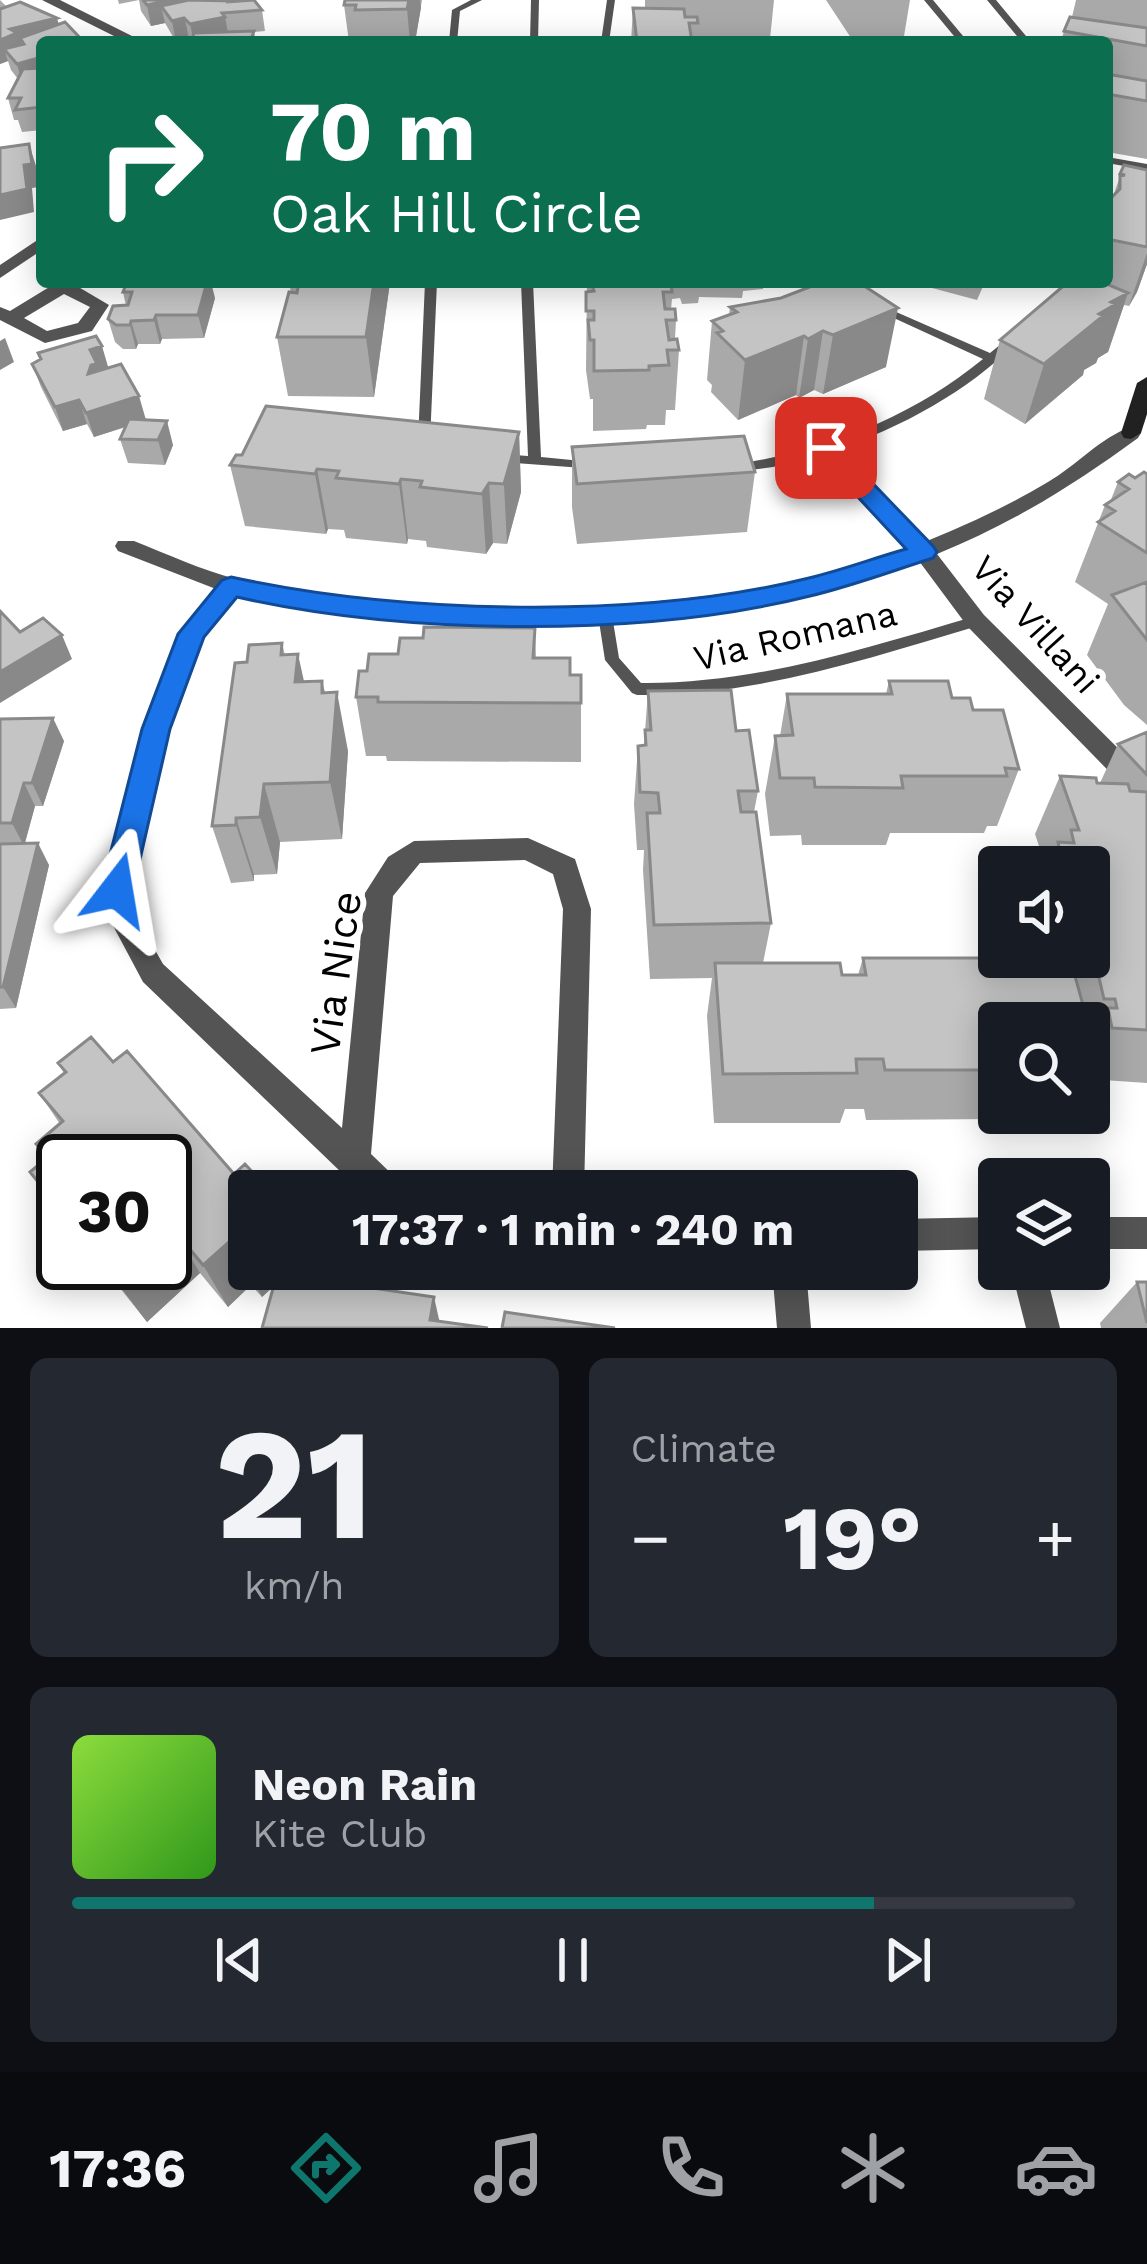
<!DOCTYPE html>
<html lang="en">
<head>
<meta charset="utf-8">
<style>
  :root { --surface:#171b24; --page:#242831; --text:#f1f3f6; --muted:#9ea1a6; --line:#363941; --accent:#0f766e }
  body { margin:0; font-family:"Work Sans",sans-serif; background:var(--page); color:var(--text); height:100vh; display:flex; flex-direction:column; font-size:45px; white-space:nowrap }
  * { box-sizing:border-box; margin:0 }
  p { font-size:39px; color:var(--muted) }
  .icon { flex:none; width:66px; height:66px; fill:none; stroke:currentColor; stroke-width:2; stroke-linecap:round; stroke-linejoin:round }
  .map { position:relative; height:1328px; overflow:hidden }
  .details { display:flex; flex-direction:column; gap:30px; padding:30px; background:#0d0f14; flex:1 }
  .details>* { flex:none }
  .guide { position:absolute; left:36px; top:36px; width:1077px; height:252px; border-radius:12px; box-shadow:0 6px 30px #0003; background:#0b6e4f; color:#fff; overflow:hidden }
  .controls { position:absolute; left:978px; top:846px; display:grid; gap:24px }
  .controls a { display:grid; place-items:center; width:132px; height:132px; border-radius:12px; background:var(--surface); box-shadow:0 6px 30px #0003; font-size:60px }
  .speed { position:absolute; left:36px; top:1134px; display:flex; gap:24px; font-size:60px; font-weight:700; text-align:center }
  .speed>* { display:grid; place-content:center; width:156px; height:156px; border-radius:50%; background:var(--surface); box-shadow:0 6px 30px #0003; line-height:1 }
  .speed .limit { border:6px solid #111; border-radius:18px; background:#fff; color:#111 }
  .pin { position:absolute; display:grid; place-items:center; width:102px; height:102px; color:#fff; margin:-51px; border-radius:24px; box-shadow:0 6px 18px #0006 }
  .me { position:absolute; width:132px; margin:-66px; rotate:14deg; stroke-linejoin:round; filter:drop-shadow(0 0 9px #0008) }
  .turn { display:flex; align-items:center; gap:42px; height:252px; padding:0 36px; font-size:54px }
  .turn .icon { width:156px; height:156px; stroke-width:2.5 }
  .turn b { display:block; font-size:84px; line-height:102px }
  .big { font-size:90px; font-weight:700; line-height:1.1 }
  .details .tile { flex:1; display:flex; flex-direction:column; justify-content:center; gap:18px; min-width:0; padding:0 42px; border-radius:18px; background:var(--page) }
  .details .dial { align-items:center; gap:0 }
  .dial b { font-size:156px; line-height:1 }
  .song { display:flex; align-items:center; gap:36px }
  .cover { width:144px; height:144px; border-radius:18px; background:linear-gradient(135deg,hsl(90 70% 55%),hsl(110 70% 35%)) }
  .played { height:12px; border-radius:6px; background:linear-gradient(90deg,var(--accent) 80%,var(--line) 80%) }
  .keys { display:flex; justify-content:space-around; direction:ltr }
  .heat { display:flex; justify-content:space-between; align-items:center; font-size:66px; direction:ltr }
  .details .tiles { flex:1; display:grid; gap:30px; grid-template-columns:1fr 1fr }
  .tile:last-child { grid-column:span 2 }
  .trip { position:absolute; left:228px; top:1170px; width:690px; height:120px; border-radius:12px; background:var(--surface); box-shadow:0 6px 30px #0003; font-weight:700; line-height:120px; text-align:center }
  .tabs { display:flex; height:192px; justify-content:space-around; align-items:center; background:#090b0e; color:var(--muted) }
  .tabs .icon { width:84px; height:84px }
  .tabs .active { color:var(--accent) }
  .tabs b { font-size:54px; color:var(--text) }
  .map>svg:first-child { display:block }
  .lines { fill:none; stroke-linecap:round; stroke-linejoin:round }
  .lane { fill:#545454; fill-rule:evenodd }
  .street { fill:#545454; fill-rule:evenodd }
  .secondary { fill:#212121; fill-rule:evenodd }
  .wall { fill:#a9a9a9 }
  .shaded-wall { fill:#898989 }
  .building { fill:#c4c4c4; stroke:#898989; stroke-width:3 }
  .route { fill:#1a73e8; stroke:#114b97; stroke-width:3 }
  .labels { text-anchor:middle; stroke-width:12; stroke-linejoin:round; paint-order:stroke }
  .street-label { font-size:36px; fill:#000; stroke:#fff }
  .near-street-label { font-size:42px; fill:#000; stroke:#fff }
</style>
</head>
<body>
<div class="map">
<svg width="1147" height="1328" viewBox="0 0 1147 1328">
  <rect width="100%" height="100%" fill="#fff"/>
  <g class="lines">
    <path class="lane" d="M471 0H482L460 11 457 42H449L452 10Z
      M531 0H539L538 42H530Z
      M607 0H615L609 42H601Z
      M924 0H933L968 42H959Z
      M987 0H996L1031 42H1022Z
      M1107 157 1147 164V170L1107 163Z
      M425 282H437L430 441 424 445 418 441Z
      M521 282H533L541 457 592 462 597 463 599 466 597 469 502 462 496 458 502 454 528 456Z
      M887 308 990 353 1006 340H1014L1016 343C968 391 901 428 835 450L929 549 931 552 924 557 919 555 824 454 773 467 736 472 729 468 736 464C826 451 912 417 983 359L883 313V309Z
      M605 610 612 615 619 658 641 683C757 684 866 648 976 616L983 621 981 625C866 659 758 696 637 695L632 693 605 660 598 615Z"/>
    <path class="street" d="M42 0H60L144 42H126Z
      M42 237V250L0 278V265Z
      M47 282H70L109 305 92 331 45 343 0 320V307L10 311 51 286ZM64 294 90 307 78 323 47 331 24 318Z
      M1131 427 1141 433 1138 438C1074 485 1011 524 937 554L984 615 1147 777V805L1138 801 968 627 919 561C735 636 429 639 236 595L203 637 169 729 131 890 137 918 163 964 342 1128 365 893 388 857 414 841 528 838 575 859 591 909 584 1191H552L563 909 553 874 525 860 420 863 393 896 371 1154 398 1180 403 1191H364L343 1174 143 982 110 920 103 890 143 729 180 634 216 589 118 551 115 546 118 541H134C167 554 201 570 236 579 417 623 726 618 901 551 952 532 1001 510 1048 482 1076 466 1101 437 1131 427Z
      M999 1217V1249L897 1251V1219Z
      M1089 1217H1147V1249H1089Z
      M772 1269H806L811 1328H777Z
      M1011 1269H1045L1060 1328H1026Z"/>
    <path class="secondary" d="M1147 377V414L1141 433 1131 439 1124 438 1121 433 1137 383Z"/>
  </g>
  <path class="wall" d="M0 0 42 42V130L22 132 18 120H14L8 98 18 79 11 70 8 61 0 64Z
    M118 0H143L233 2 262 10 265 31 254 32 256 42H191L189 39 176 42 165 23 151 26 141 11 139 0 119 4Z
    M345 0H422L415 42H349L344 5Z
    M645 0H653V8V0H774L770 39 732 42H631L633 8H645Z
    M826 0H910L903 42H844L853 41Z
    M1076 0H1147V159L1107 152V42H1061L1064 31 1072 17Z
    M1124 165 1147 170V264L1137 292 1129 306 1124 305 1108 352 1098 358 1096 363 1084 370 1083 375 1025 424 984 399 1000 340 1068 282H1107V214Z
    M289 282H390L374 397 288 396 277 337 291 293Z
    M587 282H764L763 289 743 291 742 298 699 297 698 303 682 304 680 298 672 299 671 309 676 320 675 339 679 350 675 410H666L665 425H647L646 429 593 431V399H590L586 370Z
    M809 282H858L886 367 823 394 814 390 799 398 796 395 738 420 711 392 712 385 707 380 712 321 729 315 730 307 781 298 808 288Z
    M917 282H985L977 300 917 284Z
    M123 292 215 298 204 338 162 339 160 344H138L136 349H123L115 342 108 319 126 306Z
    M41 359 108 368 146 420 173 445 165 465 128 463 120 439 126 427 94 437 87 424 63 431 41 387 32 364Z
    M519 432 521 492 507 544 493 543 486 554 427 547 426 541 408 539 407 544 346 538 344 530 328 529 326 534 245 526 230 465 242 455Z
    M572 447 755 472 747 532 577 544 572 507Z
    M1147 474V725L1124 705 1087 655 1108 604 1075 582 1105 505 1110 502 1118 482Z
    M535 628 536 658 570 675H581V762L387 761 386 756H366L356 697 367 671 423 638Z
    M282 643 285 655 304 682 322 681 325 692 348 751 342 839 280 842 277 874 254 875V881L231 883 212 826 247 662Z
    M889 681 952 698 973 710 1019 769 997 826H987L984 833H890L886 845H802L801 835 770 836 765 794 775 736H780L787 694H886Z
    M648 691 736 731 758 791 754 812 771 923 763 963 842 975H858L863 958 1002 976H1047L1043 957H1089V867H1046L1035 834 1060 776 1100 783 1118 744 1147 732V1083L1089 1079V1023H999V1113L996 1119 866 1120 864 1109H845L840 1123H714L707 1016 712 978 650 979 643 870 644 850H637L634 804 638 746 644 745Z
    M0 719 64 741 43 806H35L25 843 49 865 16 1008 0 1009Z
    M113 1062 234 1174 269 1190 249 1191V1269H292L286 1275 262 1328 273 1287 262 1297 251 1285 228 1307 200 1273 147 1322 100 1263H165L63 1161V1216L30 1172 47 1159 36 1144 60 1124 39 1093 64 1073 58 1063Z
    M1137 1282H1147V1328H1101L1100 1323Z"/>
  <path class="shaded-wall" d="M171 0H200L185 19 189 39 176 42 172 21 161 6 165 23 151 26 147 5Z
    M409 0H420L421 8 415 42H410L407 9Z
    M225 17 229 38 194 42 190 24Z
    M57 18 63 39 24 44 20 38 23 49H4L8 61 0 64V40L10 29Z
    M42 57V80L23 85 17 64Z
    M29 144 36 166 39 187 32 188 34 212 0 220V195L24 165Z
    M1147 253V264L1137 292 1129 306Z
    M207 282H211L215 298 204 338 198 315Z
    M374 282H390L374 397 366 337Z
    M1128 293 1108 352 1098 358 1096 363 1084 370 1083 375 1025 424 1044 364 1111 302Z
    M898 308 886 367 823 394 833 335Z
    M156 315 162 339 160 344 154 320Z
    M131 321 138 344 136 349 130 325Z
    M823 331 814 390 799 398 808 339Z
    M804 336 796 395 738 420 745 360Z
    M5 338 14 362 0 370V341Z
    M102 346 109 370 88 374 90 350Z
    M139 396 146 420 94 437 86 413Z
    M79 400 87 424 63 431 55 407Z
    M167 421 173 445 165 465 158 440Z
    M519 432 521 492 507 544 504 484Z
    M317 469 328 529 326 534 315 474Z
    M401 479 408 539 407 544 399 484Z
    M489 483 493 543 486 554 482 494Z
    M62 635 72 659 0 703V672Z
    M298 654 311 713 295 682Z
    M322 681 333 735 337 692 348 751 342 839 330 782 322 693Z
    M53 718 64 741 43 806 32 783Z
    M24 783 35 806 24 846 12 823Z
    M264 784 280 842 277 874 260 817Z
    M236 818 254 875V881L236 825Z
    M38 843 49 865 16 1008 3 987Z
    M174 1230 200 1273 147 1322 116 1281 137 1263H165V1238Z
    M229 1242 251 1285 228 1307 203 1265Z
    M249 1247V1269H292L262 1297 240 1255Z
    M434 1297 441 1328 430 1320Z"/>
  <path class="building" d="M143 0H171L147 5Z
    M189 0 233 1 226 2 254 0 262 10 222 13 225 17 190 24 184 18 172 21 161 6Z
    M345 0H409L407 9 355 10 356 5H344Z
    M20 2 57 18 10 29 17 33 0 40V9Z
    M633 8 684 9 685 17H697L698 23H689L692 42H637Z
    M1070 17 1147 28V46L1064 31Z
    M65 22 84 42H42V57L17 64 4 49 24 44 20 38Z
    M254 31 250 42H191L194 33Z
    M42 68V107L15 110 21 98H8L23 69Z
    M1107 74 1147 81V101L1107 94Z
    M29 144 32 164 24 165 27 189 0 195V148Z
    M1124 165 1147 170V247L1107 239V220L1112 197 1120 189V176L1125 175 1120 174Z
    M127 282H207L198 315H156L154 320 131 321 130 325H116L108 319 113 306 128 305 132 292H123Z
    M289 282H374L366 337H277L289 292 297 293 299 282Z
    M591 282H671L672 292H663L665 309H675L676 320H666L669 340 677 339 679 350H667L669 365 649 366V370L594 371V340H590L588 320H594V311H586V292L594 291Z
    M810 282H858L898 308 833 335 823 331 808 339 804 336 745 360 717 333 723 331 712 321 737 312 730 307 781 298 815 285Z
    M1068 282H1102L1128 293 1111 302 1116 304 1099 314 1103 316 1044 364 1000 340Z
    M96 336 102 346 90 350 97 364 91 365 88 374 121 364 139 396 86 413 79 400 55 407 32 364 41 359 38 353Z
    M266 406 519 432 504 484 489 483 482 494 420 487 422 481 401 479 399 484 336 478 339 471 317 469 315 474 230 465 236 455H242Z
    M129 419 167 421 158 440 120 439Z
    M744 436 755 472 577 484 572 447Z
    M1144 472 1147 474V553L1098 522 1115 511 1105 505 1129 489 1118 482 1129 474 1135 478Z
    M1147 582V640L1112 595Z
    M0 611 20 632 43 618 62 635 0 672Z
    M424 627 535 628 533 658H570V675H581V703L378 702V697H356L359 671H367L369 654H398L400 638H423Z
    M282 643 281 655 298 654 295 682 322 681V693L337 692 330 782 264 784 260 817 236 818V825L212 826 235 663 247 662 249 645Z
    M889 681H948L952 698H970L973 710H1003L1019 769 1005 768 1007 776H901L903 788 815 787 814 778H780L775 736 793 735 787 694H892Z
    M731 690 736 731 749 730 758 791H738L741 812H756L771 923 654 925 647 813H660L658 793 640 792 638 746 646 745 645 730H651L648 691Z
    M53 718 32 783H24L12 823H0V719Z
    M1147 732V775L1118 744Z
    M1060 776 1096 778 1097 783 1128 784 1130 791 1147 792V1030L1112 1028 1108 1008H1117L1115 999H1104L1092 948H1089V867H1063L1058 842 1074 843 1071 830H1079Z
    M38 843 3 987H0V844Z
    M863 958H998L1002 976H1075L1088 1023H999V1070H885L883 1059H856L857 1073 723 1074 715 963H840L842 975H866Z
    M1089 1027 1098 1059H1089Z
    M91 1037 113 1062 127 1051 234 1174 245 1164 269 1190 249 1191V1247L240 1255 229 1242 203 1265 174 1230 165 1238V1161H63V1213L30 1172 48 1157 36 1144 63 1121 39 1093 66 1072 58 1063Z
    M102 1263H137L116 1281Z
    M277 1274 434 1297 430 1320 488 1328H262Z
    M1137 1282H1147V1323Z
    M505 1312 615 1328H502Z"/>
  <path class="route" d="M826 441 834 443 933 546 937 552 933 558C892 571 852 586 810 596 643 638 405 635 237 597L204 637 170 729 133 890 128 900 117 903 106 900 101 890 142 729 178 634 222 580 231 577C401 614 640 620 809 578 842 570 874 558 906 549L818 454 814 448Z"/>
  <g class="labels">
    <g class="street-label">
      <text transform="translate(1036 624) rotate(48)" y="13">Via Villani</text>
      <text transform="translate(795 635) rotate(-13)" y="13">Via Romana</text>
    </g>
    <g class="near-street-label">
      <text transform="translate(335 973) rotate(-82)" y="15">Via Nice</text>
    </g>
  </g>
</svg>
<div class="controls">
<a><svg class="icon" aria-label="sound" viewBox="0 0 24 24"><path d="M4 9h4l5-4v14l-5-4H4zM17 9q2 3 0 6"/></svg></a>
<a><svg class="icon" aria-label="search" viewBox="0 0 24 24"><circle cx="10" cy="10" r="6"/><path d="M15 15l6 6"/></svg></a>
<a><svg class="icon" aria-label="layers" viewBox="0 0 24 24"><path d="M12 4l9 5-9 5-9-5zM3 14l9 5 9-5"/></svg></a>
</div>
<div class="speed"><div class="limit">30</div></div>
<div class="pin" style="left:826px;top:448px;background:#d93025"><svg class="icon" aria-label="arrive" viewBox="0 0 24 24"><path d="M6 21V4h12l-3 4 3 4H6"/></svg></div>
<svg class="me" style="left:117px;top:890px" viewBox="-20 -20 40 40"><path d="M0-17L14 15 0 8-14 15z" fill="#1a73e8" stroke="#fff" stroke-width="4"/></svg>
<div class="trip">17:37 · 1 min · 240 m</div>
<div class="guide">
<div class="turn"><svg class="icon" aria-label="right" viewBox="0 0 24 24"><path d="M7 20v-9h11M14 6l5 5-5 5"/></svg><div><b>70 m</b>Oak Hill Circle</div></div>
</div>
</div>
<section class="details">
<div class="tiles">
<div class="tile dial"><b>21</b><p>km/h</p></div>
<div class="tile"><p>Climate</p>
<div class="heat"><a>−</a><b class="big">19°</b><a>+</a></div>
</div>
<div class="tile">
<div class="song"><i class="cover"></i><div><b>Neon Rain</b><p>Kite Club</p></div></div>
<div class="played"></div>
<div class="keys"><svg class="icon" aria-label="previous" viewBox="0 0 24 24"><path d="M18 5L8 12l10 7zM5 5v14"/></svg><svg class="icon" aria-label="pause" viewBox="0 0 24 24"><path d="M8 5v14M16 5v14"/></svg><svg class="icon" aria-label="next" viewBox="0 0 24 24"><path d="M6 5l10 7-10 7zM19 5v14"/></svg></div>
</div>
</div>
</section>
<nav class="tabs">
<b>17:36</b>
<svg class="icon active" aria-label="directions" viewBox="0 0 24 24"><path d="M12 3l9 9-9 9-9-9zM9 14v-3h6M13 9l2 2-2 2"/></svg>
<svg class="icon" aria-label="music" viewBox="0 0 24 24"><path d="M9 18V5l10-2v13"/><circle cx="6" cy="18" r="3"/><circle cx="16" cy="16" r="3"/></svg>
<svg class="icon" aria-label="phone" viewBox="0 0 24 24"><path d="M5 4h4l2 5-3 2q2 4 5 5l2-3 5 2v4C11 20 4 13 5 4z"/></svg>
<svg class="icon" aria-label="climate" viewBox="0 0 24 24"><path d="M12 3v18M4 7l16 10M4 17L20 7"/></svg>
<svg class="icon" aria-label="car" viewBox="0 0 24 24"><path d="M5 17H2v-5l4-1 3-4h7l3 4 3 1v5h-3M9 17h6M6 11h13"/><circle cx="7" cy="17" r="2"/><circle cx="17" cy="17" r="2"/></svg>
</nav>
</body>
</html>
